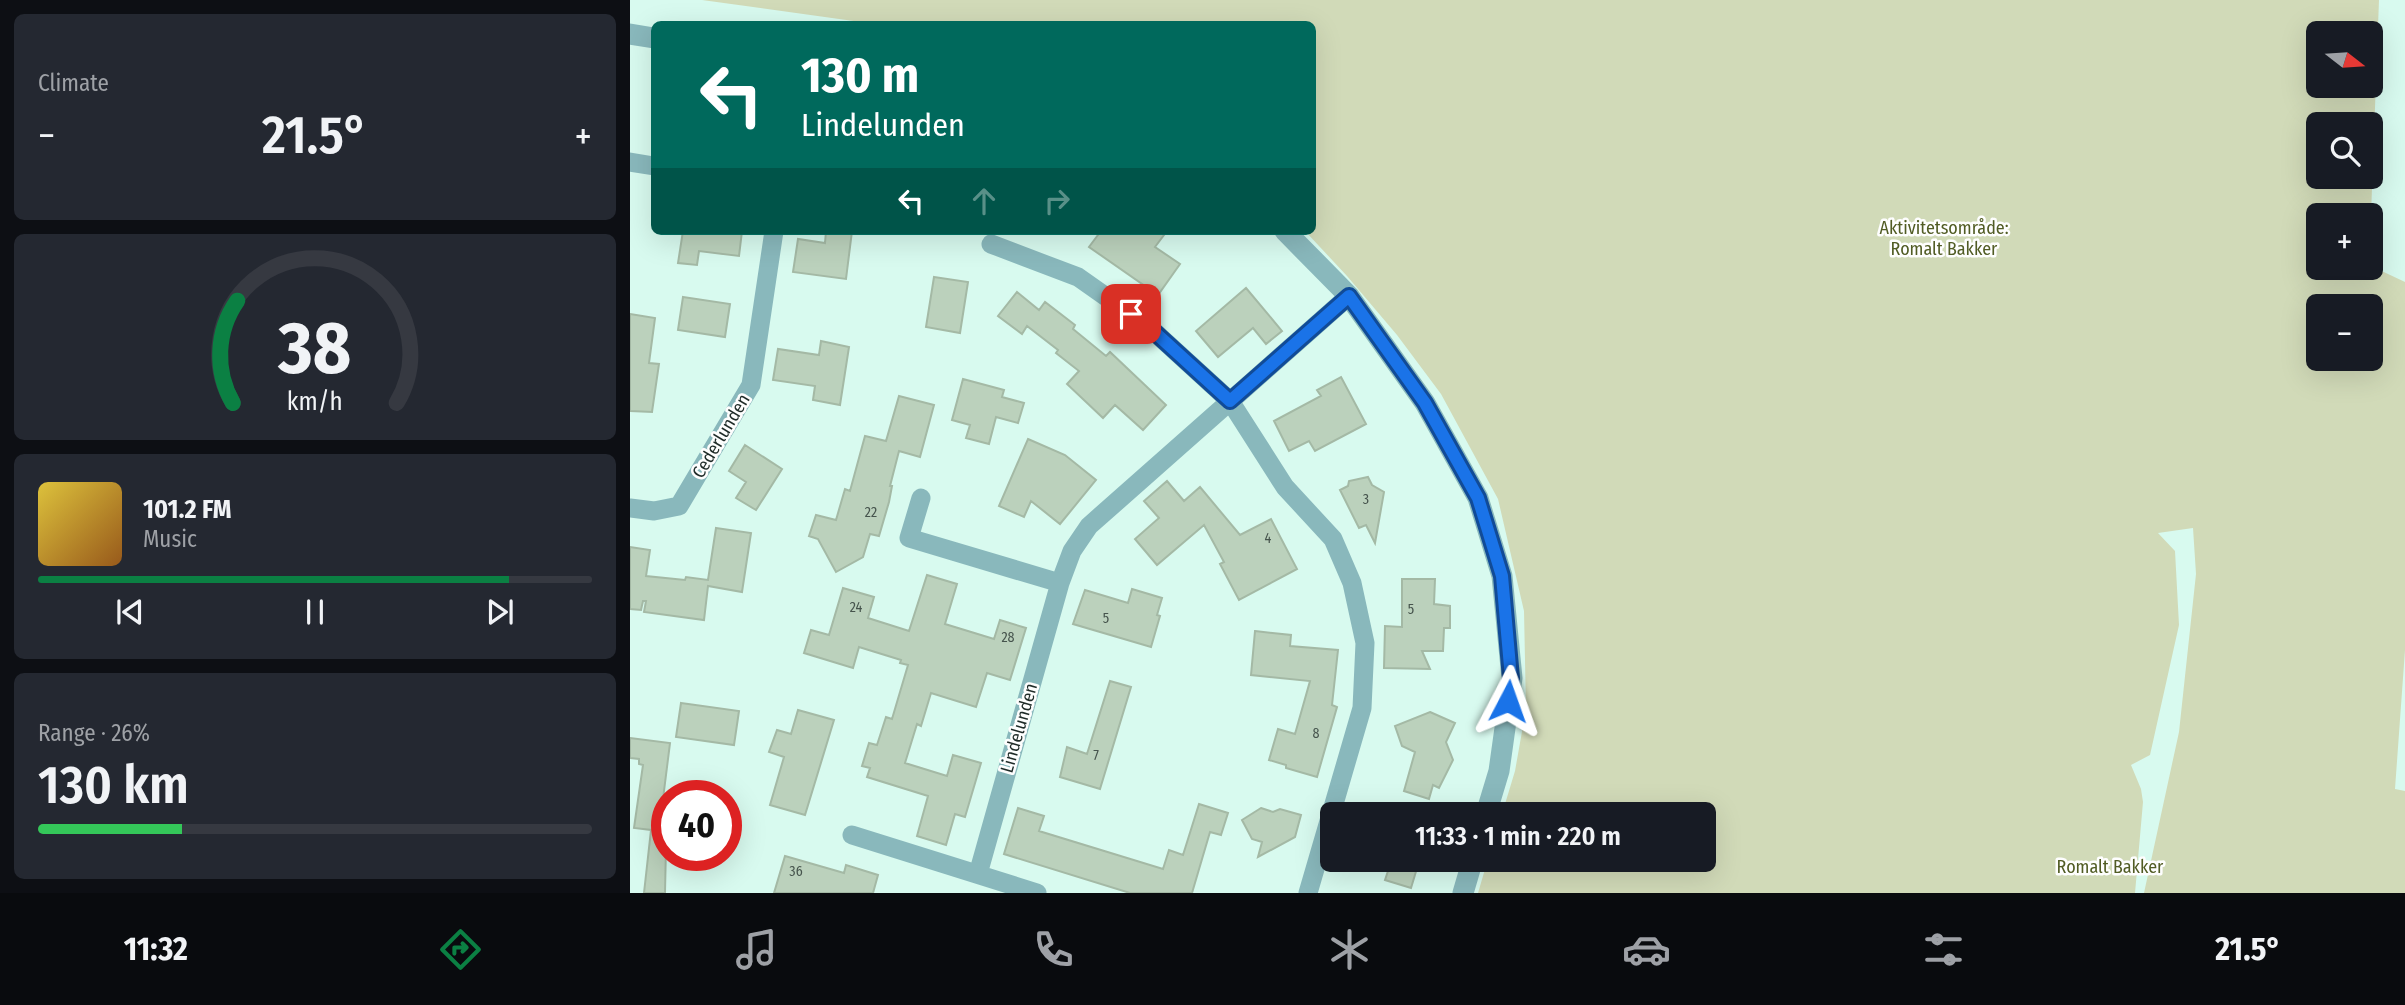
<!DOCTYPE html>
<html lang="en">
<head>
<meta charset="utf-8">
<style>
  :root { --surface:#171b24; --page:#242831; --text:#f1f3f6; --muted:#9ea1a6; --line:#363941; --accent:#0b8043 }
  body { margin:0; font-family:"Fira Sans Condensed",sans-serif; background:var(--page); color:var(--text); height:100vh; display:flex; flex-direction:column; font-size:26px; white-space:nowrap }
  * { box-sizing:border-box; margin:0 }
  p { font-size:23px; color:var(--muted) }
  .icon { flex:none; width:38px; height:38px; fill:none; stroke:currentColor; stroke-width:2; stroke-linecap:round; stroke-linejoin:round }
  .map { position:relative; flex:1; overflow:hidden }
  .details { display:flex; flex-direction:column; gap:14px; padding:14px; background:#0d0f14; width:630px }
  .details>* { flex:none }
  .hud { position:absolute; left:21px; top:21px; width:665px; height:214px; border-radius:10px; box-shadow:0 7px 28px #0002; background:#00695c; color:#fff; overflow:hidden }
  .needle { width:46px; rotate:107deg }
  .tools { position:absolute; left:1676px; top:21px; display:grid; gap:14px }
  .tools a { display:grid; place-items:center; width:77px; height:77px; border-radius:10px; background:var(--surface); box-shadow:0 7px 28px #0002; font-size:35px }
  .speed { position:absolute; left:21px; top:780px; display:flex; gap:14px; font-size:35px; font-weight:700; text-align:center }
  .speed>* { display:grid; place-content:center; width:91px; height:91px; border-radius:50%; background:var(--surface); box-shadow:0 7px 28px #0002; line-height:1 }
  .speed .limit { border:10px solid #d22; background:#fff; color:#111 }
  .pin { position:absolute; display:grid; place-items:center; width:60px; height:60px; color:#fff; margin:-30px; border-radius:14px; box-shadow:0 4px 10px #0006 }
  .me { position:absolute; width:77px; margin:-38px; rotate:4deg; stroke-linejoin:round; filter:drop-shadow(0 0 5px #0008) }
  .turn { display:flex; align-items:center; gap:24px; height:147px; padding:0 35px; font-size:32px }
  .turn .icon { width:91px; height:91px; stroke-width:2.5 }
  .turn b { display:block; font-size:49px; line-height:60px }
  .lanes { display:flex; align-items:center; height:66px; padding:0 35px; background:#0003; justify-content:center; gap:35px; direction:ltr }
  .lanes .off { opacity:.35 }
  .big { font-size:52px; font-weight:600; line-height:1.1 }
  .details .widget { flex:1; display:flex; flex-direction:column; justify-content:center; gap:10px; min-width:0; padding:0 24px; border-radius:10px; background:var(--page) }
  .details .dial { align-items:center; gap:0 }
  .dial svg { height:182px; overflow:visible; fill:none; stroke:var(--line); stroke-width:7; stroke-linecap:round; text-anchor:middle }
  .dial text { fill:var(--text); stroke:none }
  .song { display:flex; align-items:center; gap:21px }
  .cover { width:84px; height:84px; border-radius:10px; background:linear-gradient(135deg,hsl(50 70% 55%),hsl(30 70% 35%)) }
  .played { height:7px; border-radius:4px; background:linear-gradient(90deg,var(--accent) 85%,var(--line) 85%) }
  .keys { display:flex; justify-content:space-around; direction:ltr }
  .heat { display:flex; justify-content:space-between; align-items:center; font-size:38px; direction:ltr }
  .charge { height:10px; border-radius:5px; background:linear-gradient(90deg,#34c759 26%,var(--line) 0) }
  .trip { position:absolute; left:690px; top:802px; width:396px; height:70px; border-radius:10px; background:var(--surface); box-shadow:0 7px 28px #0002; font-weight:600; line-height:70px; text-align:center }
  .tab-bar { display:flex; height:112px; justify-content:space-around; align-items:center; background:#090b0e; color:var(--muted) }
  .tab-bar .icon { width:49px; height:49px }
  .tab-bar .selected { color:var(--accent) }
  .tab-bar b { font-size:32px; color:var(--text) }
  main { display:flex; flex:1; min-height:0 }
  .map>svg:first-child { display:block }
  .green { fill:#d1dab8; fill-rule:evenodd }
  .building { fill:#bbd1bc; stroke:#a4b9a5; stroke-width:2 }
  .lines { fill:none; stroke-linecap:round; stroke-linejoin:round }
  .minor { stroke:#89b8bc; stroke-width:19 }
  .tertiary { stroke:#89b8bc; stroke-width:21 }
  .route-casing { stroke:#114b97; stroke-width:18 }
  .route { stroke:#1a73e8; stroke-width:12 }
  .labels { text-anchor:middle; stroke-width:5; stroke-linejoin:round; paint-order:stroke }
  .number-label { font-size:14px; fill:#46544d }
  .park-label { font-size:18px; fill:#515c24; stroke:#fefefe }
  .street-label { font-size:18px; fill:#1f2b28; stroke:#fefefe }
</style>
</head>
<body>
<main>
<section class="details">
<div class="widget"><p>Climate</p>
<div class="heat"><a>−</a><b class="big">21.5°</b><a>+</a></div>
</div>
<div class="widget dial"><svg viewBox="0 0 100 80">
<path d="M14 69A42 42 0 1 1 86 69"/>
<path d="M14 69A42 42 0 0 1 16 24" stroke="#0b8043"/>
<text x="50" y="56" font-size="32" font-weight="700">38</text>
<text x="50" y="72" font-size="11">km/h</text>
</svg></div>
<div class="widget">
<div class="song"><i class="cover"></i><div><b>101.2 FM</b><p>Music</p></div></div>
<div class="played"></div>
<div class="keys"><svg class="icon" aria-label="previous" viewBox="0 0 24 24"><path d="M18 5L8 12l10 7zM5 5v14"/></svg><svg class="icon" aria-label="pause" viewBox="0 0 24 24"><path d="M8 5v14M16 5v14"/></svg><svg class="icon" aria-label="next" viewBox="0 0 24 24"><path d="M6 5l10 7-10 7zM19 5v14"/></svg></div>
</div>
<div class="widget"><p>Range · 26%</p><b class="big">130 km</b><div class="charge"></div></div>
</section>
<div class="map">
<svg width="1775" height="893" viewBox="0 0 1775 893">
  <rect width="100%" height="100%" fill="#d8faef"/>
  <path class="green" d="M72 0H1749L1741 215H1689V268H1741V266L1775 282V650L1765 789 1775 791V893H1514L1549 732 1566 574 1563 528 1528 533 1545 551 1549 625 1520 755 1501 765 1511 789 1513 802 1505 893H848L858 859H1073V814H872L885 771 896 709 894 611 868 499 811 394 767 335 717 276 675 231H682V24H245ZM1741 33V86H1689V33ZM1741 124V177H1689V124ZM1741 306V359H1689V306Z"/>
  <path class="building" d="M53 231H112L109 256 69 251 67 265 48 263Z
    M196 231H222L216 279 163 272 168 239 195 243Z
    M471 231H537L525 247 550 264 528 295 459 247Z
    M304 277 338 282 330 333 296 327Z
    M616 288 652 331 636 344 623 328 588 357 566 331Z
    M387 292 409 310 415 302 445 325 443 329 476 356 480 352 536 405 513 430 485 405 473 418 437 384 449 371 426 353 428 350 397 326 392 334 368 316Z
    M53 297 100 304 95 337 48 330Z
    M0 314 25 318 19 363 29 364 22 412 0 411Z
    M191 341 219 347 210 405 183 400 185 386 143 380 148 349 189 355Z
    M711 377 736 424 685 451 679 441 659 451 644 421 691 396 687 390Z
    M333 379 374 390 372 397 394 403 388 423 366 417 359 444 336 438 340 425 322 420Z
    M269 396 304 405 290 457 269 451 260 486H262L259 502 249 536 240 534 233 557 206 572 188 539 179 536 186 515 206 520 215 489 220 491 235 436 256 441Z
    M398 439 435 455 466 480 430 524 401 501 394 517 369 506Z
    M115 445 152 469 126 510 106 498 116 482 99 471Z
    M738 477 742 485 754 492 745 543 736 525 729 528 710 490 718 486 719 481Z
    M537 481 554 501 570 487 610 535 641 519 667 569 609 600 590 564 594 562 574 525 527 565 505 539 529 518 514 501Z
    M86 528 121 533 112 592 78 586 74 620 14 612 16 601H13L11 610 0 609V547L20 550 16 576 55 580 56 577 78 580Z
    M297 575 327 584 315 624 364 639 370 620 396 628 380 680 357 673 346 707 301 693 291 726 287 724 275 763 317 776 323 755 351 763 335 817 325 814 316 845 287 836 298 796 237 777 240 768 232 766 239 743 247 745 256 717 262 719 278 665 270 663 271 660 229 647 223 668 174 653 181 630 199 635 213 588 244 597 238 618 279 631Z
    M772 579H805L804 604 820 606V628H814L813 651H792L800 669 754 668 755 626 772 627Z
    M502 589 532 598 527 615 530 616 521 647 443 624 455 590 498 603Z
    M625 631 661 635 660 646 708 650 702 705 707 707 687 777 656 768V765L639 760 648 729 665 734 680 681 621 675Z
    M480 681 501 687 470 789 430 777 437 747 457 754Z
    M51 703 109 711 104 745 46 737Z
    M168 710 204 720 175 815 140 805 154 757 139 752 147 730 161 734Z
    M800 712 825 723 816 742 823 760 809 788 803 785 799 799 774 791 785 752 772 746 765 726Z
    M0 738 40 743 33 799H37L35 893H14L21 830 4 828 13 765 9 764V759L0 758Z
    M569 804 598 813 591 835 580 832 562 893H500L374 854 388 808 414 816 409 831 533 869 539 850 553 855Z
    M631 808 643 812 650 809 671 815 665 837 628 857 632 842 622 839 612 820Z
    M155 856 214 873 216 865 248 875 243 893H144Z
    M762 859H780L779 865 787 868 781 888 755 880Z"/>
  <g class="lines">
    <path class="minor" d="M0 162 24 166
      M361 244 448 277 519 327 600 401 655 487 703 539 722 583 735 643 732 708 678 893
      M291 498 279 538 430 583
      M0 508 24 511 49 506 121 385 144 231
      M222 835 407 893
      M348 874 430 583 442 551 459 526 719 296"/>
    <path class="tertiary" d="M0 34 24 38
      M655 231 719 296 795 403 848 498 872 576 882 678 869 771 856 814
      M833 893 843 859"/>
  </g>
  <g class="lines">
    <g class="route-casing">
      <path id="route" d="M501 314 519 327 600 401 719 296 795 403 848 498 872 576 881 678 878 701"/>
    </g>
    <use href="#route" class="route"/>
  </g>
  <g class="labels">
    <g class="number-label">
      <text x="736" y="504">3</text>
      <text x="241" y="517">22</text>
      <text x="638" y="543">4</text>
      <text x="226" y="612">24</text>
      <text x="781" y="614">5</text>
      <text x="476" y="623">5</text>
      <text x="378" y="642">28</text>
      <text x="686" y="738">8</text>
      <text x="466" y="760">7</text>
      <text x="166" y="876">36</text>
    </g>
    <g class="park-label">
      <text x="1314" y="234">Aktivitetsområde:<tspan x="1314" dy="21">Romalt Bakker</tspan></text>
      <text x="1480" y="873">Romalt Bakker</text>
    </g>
    <g class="street-label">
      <text transform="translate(91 436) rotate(-59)" y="6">Cederlunden</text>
      <text transform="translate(389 728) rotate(-74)" y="6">Lindelunden</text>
    </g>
  </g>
</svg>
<div class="tools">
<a><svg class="needle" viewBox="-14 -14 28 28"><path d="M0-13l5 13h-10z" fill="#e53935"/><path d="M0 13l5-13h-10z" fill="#9ea1a6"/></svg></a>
<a><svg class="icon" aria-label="search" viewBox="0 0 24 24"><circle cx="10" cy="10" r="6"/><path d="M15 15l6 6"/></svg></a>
<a>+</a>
<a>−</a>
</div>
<div class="speed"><div class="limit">40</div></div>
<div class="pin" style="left:501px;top:314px;background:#d93025"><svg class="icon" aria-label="arrive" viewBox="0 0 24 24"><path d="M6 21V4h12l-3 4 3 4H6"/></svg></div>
<svg class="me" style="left:878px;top:701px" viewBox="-20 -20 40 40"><path d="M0-17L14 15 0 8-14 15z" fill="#1a73e8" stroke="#fff" stroke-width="4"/></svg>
<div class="trip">11:33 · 1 min · 220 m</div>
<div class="hud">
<div class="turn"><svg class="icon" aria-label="left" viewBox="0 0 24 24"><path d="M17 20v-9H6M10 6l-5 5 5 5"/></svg><div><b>130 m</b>Lindelunden</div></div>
<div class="lanes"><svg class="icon" aria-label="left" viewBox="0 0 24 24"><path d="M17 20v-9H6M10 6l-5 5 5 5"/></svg><svg class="icon off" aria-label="ahead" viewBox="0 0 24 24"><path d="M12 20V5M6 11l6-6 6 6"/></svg><svg class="icon off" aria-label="right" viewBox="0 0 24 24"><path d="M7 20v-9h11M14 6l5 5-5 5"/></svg></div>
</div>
</div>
</main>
<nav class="tab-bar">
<b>11:32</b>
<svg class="icon selected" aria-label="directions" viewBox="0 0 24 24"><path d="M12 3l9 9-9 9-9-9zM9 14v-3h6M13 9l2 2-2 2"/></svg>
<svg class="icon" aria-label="music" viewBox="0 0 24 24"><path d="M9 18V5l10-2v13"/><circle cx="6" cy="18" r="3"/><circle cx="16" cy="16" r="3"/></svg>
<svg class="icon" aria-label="phone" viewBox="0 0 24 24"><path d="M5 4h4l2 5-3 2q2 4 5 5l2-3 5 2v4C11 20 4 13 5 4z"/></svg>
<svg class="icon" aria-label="climate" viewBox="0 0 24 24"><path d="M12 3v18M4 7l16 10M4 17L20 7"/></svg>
<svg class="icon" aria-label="car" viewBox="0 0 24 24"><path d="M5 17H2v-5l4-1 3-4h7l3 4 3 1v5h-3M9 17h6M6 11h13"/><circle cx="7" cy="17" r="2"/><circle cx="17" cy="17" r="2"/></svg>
<svg class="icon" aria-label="filters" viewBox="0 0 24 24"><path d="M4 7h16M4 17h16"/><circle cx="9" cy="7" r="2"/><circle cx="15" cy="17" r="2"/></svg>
<b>21.5°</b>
</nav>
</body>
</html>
